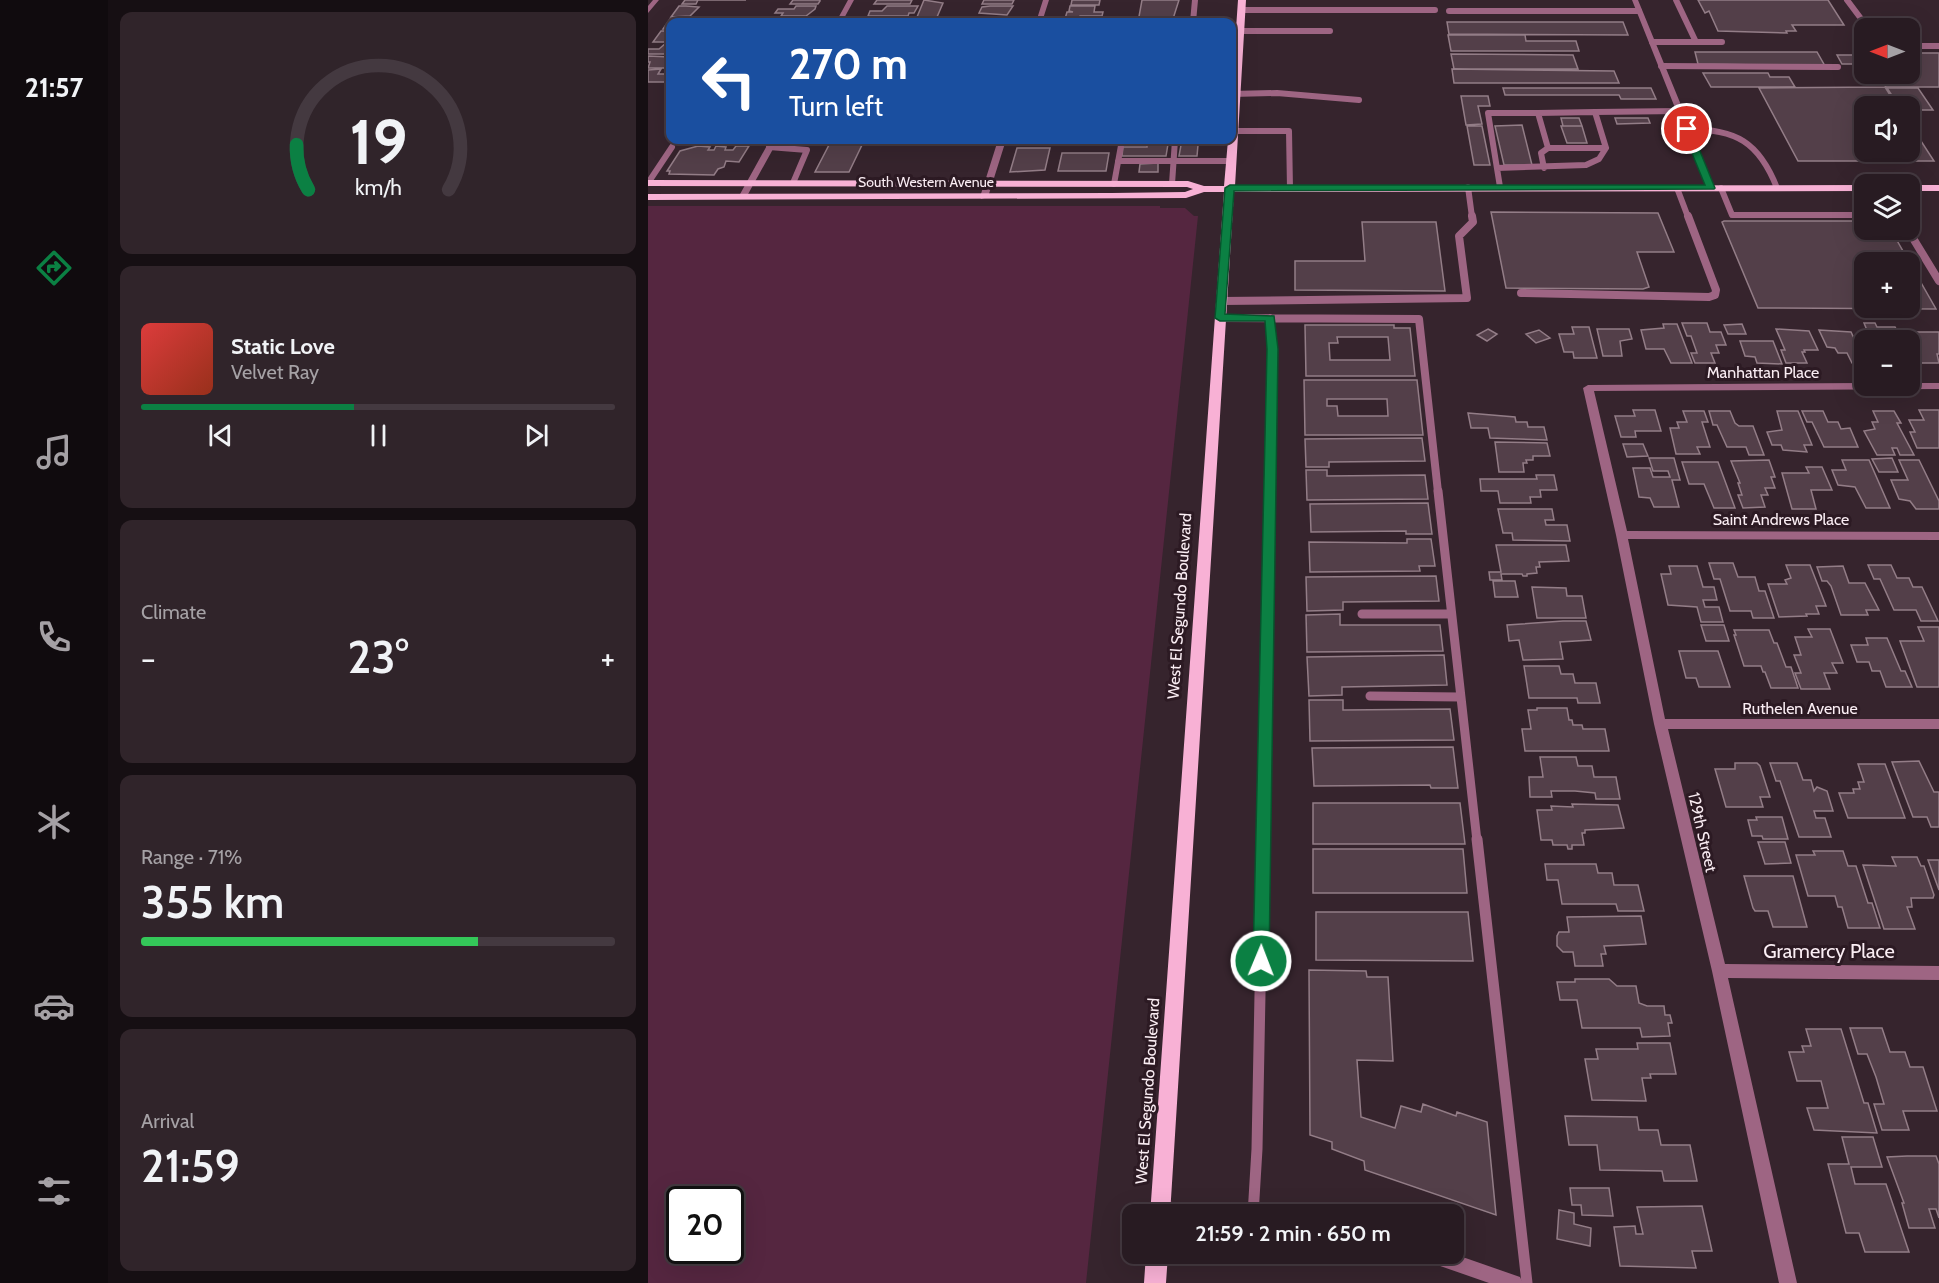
<!DOCTYPE html>
<html lang="en">
<head>
<meta charset="utf-8">
<style>
  :root { --surface:#281b22; --page:#30242a; --text:#f1f3f6; --muted:#a5a1a5; --line:#443940; --accent:#0b8043 }
  body { margin:0; font-family:Cabin,sans-serif; background:var(--page); color:var(--text); height:100vh; display:flex; flex-direction:column; font-size:22px; white-space:nowrap }
  * { box-sizing:border-box; margin:0 }
  p { font-size:20px; color:var(--muted) }
  .icon { flex:none; width:33px; height:33px; fill:none; stroke:currentColor; stroke-width:2; stroke-linecap:round; stroke-linejoin:round }
  .map { position:relative; flex:1; overflow:hidden }
  .sheet { display:flex; flex-direction:column; gap:12px; padding:12px; background:#160f13; width:540px }
  .sheet>* { flex:none }
  .banner { position:absolute; left:18px; top:18px; width:570px; height:126px; border-radius:12px; box-shadow:0 6px 24px #0002,0 0 0 2px var(--line); background:#1a4fa0; color:#fff; overflow:hidden }
  .needle { width:39px; rotate:270deg }
  .fabs { position:absolute; left:1206px; top:18px; display:grid; gap:12px }
  .fabs a { display:grid; place-items:center; width:66px; height:66px; border-radius:12px; background:var(--surface); box-shadow:0 6px 24px #0002,0 0 0 2px var(--line); font-size:30px }
  .speed { position:absolute; left:18px; top:1186px; display:flex; gap:12px; font-size:30px; font-weight:700; text-align:center }
  .speed>* { display:grid; place-content:center; width:78px; height:78px; border-radius:50%; background:var(--surface); box-shadow:0 6px 24px #0002,0 0 0 2px var(--line); line-height:1 }
  .speed .limit { border:3px solid #111; border-radius:9px; background:#fff; color:#111 }
  .pin { position:absolute; display:grid; place-items:center; width:51px; height:51px; color:#fff; margin:-26px; border:3px solid #fff; border-radius:50%; box-shadow:0 2px 6px #0007 }
  .me { position:absolute; width:66px; margin:-33px; rotate:1deg; stroke-linejoin:round; filter:drop-shadow(0 0 4px #0008) }
  .turn { display:flex; align-items:center; gap:21px; height:126px; padding:0 24px; font-size:27px }
  .turn .icon { width:78px; height:78px; stroke-width:2.5 }
  .turn b { display:block; font-size:42px; line-height:51px }
  .big { font-size:45px; font-weight:600; line-height:1.1 }
  .sheet .tile { flex:1; display:flex; flex-direction:column; justify-content:center; gap:9px; min-width:0; padding:0 21px; border-radius:12px; background:var(--page) }
  .sheet .dial { align-items:center; gap:0 }
  .dial svg { height:156px; overflow:visible; fill:none; stroke:var(--line); stroke-width:7; stroke-linecap:round; text-anchor:middle }
  .dial text { fill:var(--text); stroke:none }
  .song { display:flex; align-items:center; gap:18px }
  .cover { width:72px; height:72px; border-radius:9px; background:linear-gradient(135deg,hsl(0 70% 55%),hsl(10 70% 35%)) }
  .played { height:6px; border-radius:3px; background:linear-gradient(90deg,var(--accent) 45%,var(--line) 45%) }
  .keys { display:flex; justify-content:space-around; direction:ltr }
  .heat { display:flex; justify-content:space-between; align-items:center; font-size:33px; direction:ltr }
  .charge { height:9px; border-radius:4px; background:linear-gradient(90deg,#34c759 71%,var(--line) 0) }
  .trip { position:absolute; left:474px; top:1204px; width:342px; height:60px; border-radius:12px; background:var(--surface); box-shadow:0 6px 24px #0002,0 0 0 2px var(--line); font-weight:600; line-height:60px; text-align:center }
  main { display:flex; flex:1; min-height:0 }
  .tab-bar { display:flex; flex-direction:column; width:108px; justify-content:space-around; align-items:center; background:#100b0e; color:var(--muted) }
  .tab-bar .icon { width:42px; height:42px }
  .tab-bar .active { color:var(--accent) }
  .tab-bar b { font-size:27px; color:var(--text) }
  .map>svg:first-child { display:block }
  .green { fill:#552640; fill-rule:evenodd }
  .building { fill:#533f49; stroke:#937d87; stroke-width:1.5; fill-rule:evenodd }
  .lines { fill:none; stroke-linecap:round; stroke-linejoin:round }
  .service-far3 { stroke:#9e6583; stroke-width:6 }
  .service-far2 { stroke:#9e6583; stroke-width:8 }
  .service-far1 { stroke:#9e6583; stroke-width:9 }
  .service { stroke:#9e6583; stroke-width:11 }
  .minor { fill:#9e6583; fill-rule:evenodd }
  .primary { fill:#f8b1d5; fill-rule:evenodd }
  .route { fill:#0b8043; stroke:#07532c; stroke-width:1.5 }
  .labels { text-anchor:middle; stroke-width:6; stroke-linejoin:round; paint-order:stroke }
  .far-street-label { font-size:14px; fill:#faedf3; stroke:#2c1a23 }
  .street-label { font-size:16px; fill:#faedf3; stroke:#2c1a23 }
  .near-street-label { font-size:20px; fill:#faedf3; stroke:#2c1a23 }
</style>
</head>
<body>
<main>
<nav class="tab-bar">
<b>21:57</b>
<svg class="icon active" aria-label="directions" viewBox="0 0 24 24"><path d="M12 3l9 9-9 9-9-9zM9 14v-3h6M13 9l2 2-2 2"/></svg>
<svg class="icon" aria-label="music" viewBox="0 0 24 24"><path d="M9 18V5l10-2v13"/><circle cx="6" cy="18" r="3"/><circle cx="16" cy="16" r="3"/></svg>
<svg class="icon" aria-label="phone" viewBox="0 0 24 24"><path d="M5 4h4l2 5-3 2q2 4 5 5l2-3 5 2v4C11 20 4 13 5 4z"/></svg>
<svg class="icon" aria-label="climate" viewBox="0 0 24 24"><path d="M12 3v18M4 7l16 10M4 17L20 7"/></svg>
<svg class="icon" aria-label="car" viewBox="0 0 24 24"><path d="M5 17H2v-5l4-1 3-4h7l3 4 3 1v5h-3M9 17h6M6 11h13"/><circle cx="7" cy="17" r="2"/><circle cx="17" cy="17" r="2"/></svg>
<svg class="icon" aria-label="filters" viewBox="0 0 24 24"><path d="M4 7h16M4 17h16"/><circle cx="9" cy="7" r="2"/><circle cx="15" cy="17" r="2"/></svg>
</nav>
<section class="sheet">
<div class="tile dial"><svg viewBox="0 0 100 80">
<path d="M14 69A42 42 0 1 1 86 69"/>
<path d="M14 69A42 42 0 0 1 8 46" stroke="#0b8043"/>
<text x="50" y="56" font-size="32" font-weight="700">19</text>
<text x="50" y="72" font-size="11">km/h</text>
</svg></div>
<div class="tile">
<div class="song"><i class="cover"></i><div><b>Static Love</b><p>Velvet Ray</p></div></div>
<div class="played"></div>
<div class="keys"><svg class="icon" aria-label="previous" viewBox="0 0 24 24"><path d="M18 5L8 12l10 7zM5 5v14"/></svg><svg class="icon" aria-label="pause" viewBox="0 0 24 24"><path d="M8 5v14M16 5v14"/></svg><svg class="icon" aria-label="next" viewBox="0 0 24 24"><path d="M6 5l10 7-10 7zM19 5v14"/></svg></div>
</div>
<div class="tile"><p>Climate</p>
<div class="heat"><a>−</a><b class="big">23°</b><a>+</a></div>
</div>
<div class="tile"><p>Range · 71%</p><b class="big">355 km</b><div class="charge"></div></div>
<div class="tile"><p>Arrival</p><b class="big">21:59</b></div>
</section>
<div class="map">
<svg width="1291" height="1283" viewBox="0 0 1291 1283">
  <rect width="100%" height="100%" fill="#36242d"/>
  <path class="green" d="M0 206H512V208H537L546 216H550L438 1283H0ZM32 1200H82V1251H32Z"/>
  <path class="building" d="M37 0H98H50L48 4H34Z
    M145 0H172V1L170 4H142Z
    M229 0H264L262 4H226Z
    M276 0 295 3 289 17H269Z
    M336 0H366L364 4H334Z
    M424 0H452L451 5H423Z
    M494 0H531L524 22H490Z
    M1050 0H1180L1196 25H1144L1148 31H1138L1139 33 1070 31 1061 11 1057 13Z
    M31 6H38L51 7 42 16 23 17Z
    M148 6H168L167 9 158 16H133L135 13H127L130 9H146Z
    M239 6H270L266 13H261L260 16H220L222 11H234Z
    M342 6H365L359 15 331 13 334 7Z
    M422 6H447L446 12H455L454 16H432L431 19H465L464 22H416L419 12H425L421 11Z
    M69 17 89 18 85 22H66Z
    M144 18H162L159 22H141Z
    M232 18H262L260 22H228Z
    M328 18H359L358 22H331L332 21H326Z
    M22 19H42L40 22H22V29H15Z
    M799 22H975L980 35 801 34Z
    M13 31H22V42H5Z
    M800 35H877L878 41H928L931 51H803Z
    M18 43H22V54H0V49H11Z
    M1047 52H1169L1177 66 1050 64Z
    M1262 53H1291V87H1238L1229 74H1262Z
    M803 54 925 55 930 69H806Z
    M1189 55H1216V64H1194Z
    M0 56 22 57V68H0L2 62H0Z
    M13 69 10 74H22V82H0V70Z
    M804 69 966 71 971 83H806Z
    M1055 73H1120L1122 77H1141L1147 87H1063Z
    M1237 87 1249 106H1216V152H1262V124L1286 161H1150L1111 88Z
    M855 88H1003L1008 99H973L971 95H857Z
    M1239 88H1270L1285 110H1262V106H1251Z
    M813 96H840L842 106H830L834 124 818 125Z
    M913 118H931L934 126H915Z
    M967 118H1000L1002 123 969 124Z
    M874 125 884 165H856L847 126Z
    M819 126H834L842 165H826Z
    M913 126H934L939 143H919Z
    M180 140H210L208 143H178Z
    M499 144H520L518 156H474L475 147H499Z
    M181 145H214L201 172H167Z
    M533 145H550L549 156H531Z
    M50 146 62 147 60 150H66L68 146 78 147 77 150H85L88 146H101L91 162 78 161 76 167 70 169 66 175 21 174 22 171H19L32 151Z
    M369 148H402L397 170 362 172Z
    M414 153H461L458 171H410Z
    M510 163V172H491L492 164Z
    M843 212 1010 213 1026 252H989L1001 287 995 289 858 288Z
    M1076 221H1216V230H1243L1288 309 1110 308 1074 222ZM1216 262H1262V308H1216Z
    M714 222H788L797 291 647 290V261H717Z
    M1034 323H1059L1062 332H1073L1078 345H1068L1071 353H1063L1067 363H1047L1043 353H1049L1043 336H1039Z
    M1216 323H1227L1229 327H1247L1254 340H1223Z
    M1015 324H1029L1044 363H1023L1016 349H998L993 330 1016 328Z
    M1094 324 1098 334H1080L1076 325Z
    M657 325H746V328H762L767 376H658ZM689 337H740L742 360H682L681 343H690Z
    M924 327H941L949 358H926L925 352H916L911 334H926Z
    M840 329 849 334 839 341 829 335Z
    M949 329H981L984 339 972 341 974 356H955Z
    M1128 329 1161 331 1170 350H1156L1157 352H1154L1159 363H1138L1133 350H1137Z
    M891 330 902 338 888 343 878 334Z
    M1171 330 1203 332 1213 353H1216V363H1204L1199 353H1190L1187 348 1179 347Z
    M1263 332H1291V354H1289L1291 363H1273L1268 353H1273Z
    M1092 341H1125L1134 364 1109 363 1107 357 1097 356Z
    M656 380H769L775 435H657ZM679 399H739L740 416H690L689 406H679Z
    M985 410H1007L1013 431H987L988 437H973L967 416H987Z
    M1271 410H1291V448H1269L1262 432H1267L1261 420H1276Z
    M1035 411H1056L1060 422H1054L1062 447H1049L1052 454H1028L1022 428H1031L1029 422H1039Z
    M1061 411H1082L1087 423 1091 426H1105L1116 455H1101L1098 447H1079L1069 425H1065Z
    M1129 411H1150L1164 445H1156L1159 452 1135 450 1133 445H1124L1119 432 1134 430Z
    M1154 411H1175L1180 422H1190L1193 429 1202 428 1210 447H1176L1164 422H1159Z
    M1225 411H1246L1253 423H1249L1266 455H1252L1249 448H1244L1247 455H1229L1216 431 1227 429 1224 422H1230Z
    M820 413 867 417 868 422H879L880 427H896L899 440 842 438 840 428H823Z
    M774 438 777 461 681 462V467H658L657 439Z
    M847 442 899 443 902 456H885V460H878L879 463H875L876 472H851Z
    M975 444H995L1000 456 979 457Z
    M1001 458H1026L1032 480H1024L1031 507H1006L1002 498 991 497 985 468H1002L1005 477H1022L1020 471H1005Z
    M1244 458 1250 472H1231L1224 459Z
    M1121 460 1127 477H1123L1127 488H1117L1120 495H1113L1117 507 1095 508 1090 495H1094L1090 483H1092L1083 461Z
    M1194 460H1221L1242 508H1218L1207 487 1190 485 1184 470H1198Z
    M1251 460H1271L1291 501V509H1268L1262 501 1251 499 1243 480H1260Z
    M1034 462H1070L1087 508H1066L1056 484H1041Z
    M1158 467H1174L1184 490H1163L1168 509H1144L1134 473H1161Z
    M658 470H679V476L777 475 780 499 659 500Z
    M888 475H906L909 490H892L893 497H882L883 503H852L850 491H833L832 479H889Z
    M780 503 784 534H758V531L663 532 662 504Z
    M850 509H904L906 520H897L898 525H919L922 541 865 540 864 533H855Z
    M759 539H783L787 566H771L772 571 662 572 661 542 759 543Z
    M848 545H918L921 561 891 562 892 567H888L889 573 879 574V576H875L874 574H853L854 580H842L841 572H853Z
    M1061 563H1085L1090 577H1107L1111 591H1117L1126 618H1105L1103 611H1082L1072 579H1066Z
    M1138 565H1162L1178 606H1168L1171 614H1158L1159 616 1131 617 1120 584H1139L1137 580 1143 578Z
    M1220 565H1243L1249 578H1261L1265 587H1274L1290 621H1273L1268 610H1246L1232 579H1226Z
    M1021 566H1049L1055 587H1066L1069 600H1055L1057 607H1071L1075 622H1053L1049 607 1020 605 1013 574H1023Z
    M1195 566 1201 583H1217L1231 610H1218L1220 615H1193L1183 586 1179 581H1174L1169 567Z
    M788 576 791 601 695 602V610L659 611 658 577Z
    M845 581H867L870 597H847Z
    M884 587 918 588 919 596H934L938 618H889Z
    M692 614V625H792L795 651 659 652 658 615Z
    M915 621H938L943 640 912 642 915 659 875 660 871 640 861 641 859 625Z
    M1053 625H1076L1081 641H1058Z
    M1270 627H1291V687H1269L1252 641H1276Z
    M1160 629H1182L1195 663H1184L1189 673H1176L1182 689H1153L1147 673H1153L1146 655H1153L1147 637H1164Z
    M1086 630H1121L1126 643H1129L1138 667H1143L1150 688H1123L1117 672H1115L1113 666H1096L1086 635H1088Z
    M1218 638H1239L1253 671H1257L1264 687H1238L1232 671H1224L1221 662H1209L1203 645H1220Z
    M1031 651H1070L1082 687H1051L1048 678H1038Z
    M796 655 799 685 694 687V695L661 696 659 657Z
    M876 666H911L913 674H925L927 683H948L952 703H930L929 698H881Z
    M661 700H695V710L802 709 806 740 662 741Z
    M889 708H919L921 720H924L925 725H934L935 729H957L961 751H877L874 729H883L880 710H889Z
    M805 747 810 788H783L782 785 666 786 664 748Z
    M892 757H928L930 766H944L946 777H968L972 799H948L947 793 927 791H903L904 797H882L881 777H895Z
    M1271 761 1286 792H1291V827H1283L1279 817H1265L1244 762Z
    M1087 763H1109L1112 766 1122 797H1112L1115 807H1078L1067 769H1087Z
    M1122 763H1149L1155 780H1163L1166 791 1169 787 1179 791 1185 811H1166L1168 818H1177L1183 837H1151L1132 781H1128Z
    M1210 764H1237L1257 818H1200L1191 793H1206L1205 789H1212L1210 782H1216Z
    M665 803H812L817 844H665Z
    M924 804 970 805 976 828 937 830V833H934L936 845H924V849H920L919 845H905L904 840H893L889 810H904L903 806 925 807Z
    M1108 817H1134L1140 839H1115L1114 836H1104L1100 820H1109Z
    M1110 842H1137L1143 863 1117 864Z
    M665 849H815L819 893H665Z
    M1165 851H1195L1200 866H1208L1220 903H1224L1232 928H1200L1194 907H1190L1187 896H1160L1148 855H1167Z
    M1244 857H1269L1273 866H1276L1286 895 1285 898H1263L1264 907H1259L1267 929H1236L1215 865 1248 866Z
    M1280 860H1291V890Z
    M897 864H948L950 873H964L966 885H990L996 911H970L968 904H914L910 880H899Z
    M1096 876H1145L1159 927H1125L1120 911H1107L1105 908Z
    M668 912H820L825 961 668 960Z
    M993 916 998 944 956 946 958 954H953L955 966H927L925 952H915L909 946V936L911 932H921L919 917Z
    M661 970 718 971 719 977H740L745 1061 709 1060 713 1117 747 1128 753 1106 773 1112 775 1104 808 1116 809 1112 839 1122 848 1215 717 1170 716 1161 684 1149V1142L662 1135Z
    M927 979H961L969 986H988L991 1003 999 1006H1016L1017 1015H1022L1024 1023H1020L1022 1036 994 1037 992 1028H934L929 1000H912L909 982H927Z
    M1202 1028H1234L1242 1052H1257L1262 1067H1275L1289 1111H1255L1261 1130H1234L1226 1104H1236L1228 1077 1219 1054H1210Z
    M1158 1029H1193L1216 1103H1220L1229 1133 1166 1130 1159 1108H1180L1173 1081H1149L1141 1052H1156L1154 1046H1163Z
    M989 1043H1022L1028 1074H1002L1003 1078H994L998 1101 944 1100 937 1059H950L948 1049H990Z
    M917 1116 989 1117 991 1130H1010L1013 1145H1042L1049 1181H1016L1014 1171 952 1170 949 1145H921Z
    M1194 1137H1225L1234 1167H1203L1207 1184H1238L1261 1252H1217L1211 1233H1198L1180 1164H1201Z
    M1259 1156H1288L1291 1164V1218L1288 1209H1281L1287 1228H1261L1254 1203H1256L1239 1157Z
    M922 1188H961L965 1216 934 1215 933 1205H924Z
    M1054 1206 1064 1251H1044L1048 1268 972 1266 966 1227 987 1226 988 1234H995L989 1207Z
    M911 1210 926 1213V1224L943 1228 942 1246 909 1239Z"/>
  <g class="lines">
    <path class="service-far3" d="M1028 0 1048 42
      M1199 0 1220 28
      M593 10H787
      M801 11H991
      M545 22 547 0
      M592 31H682
      M1004 42H1074
      M1262 46H1291
      M1013 66 1190 67
      M584 94 629 93 711 100
      M947 112 958 148H900L890 113Z
      M947 112 1032 111
      M1039 129C1088 129 1111 142 1129 188
      M585 131H641L642 189
      M121 147 159 150 145 183
      M470 161H584
      M849 168 938 165 951 159 958 148
      M896 168 893 153 900 148
      M0 183 24 147
      M466 184 474 140
      M524 184 527 140
      M820 187 824 217
      M852 187 840 113H890
      M1029 188 1040 217
      M1073 188 1084 215H1216"/>
    <path class="service-far2" d="M1260 230 1291 281
      M873 293 1061 297 1067 295 1068 290 1040 216
      M574 301 819 298 811 236 825 222 824 216
      M572 318 771 319 790 492
      M621 492 624 349 622 318"/>
    <path class="service-far1" d="M790 491 829 841
      M714 614H803
      M722 696 812 697
      M615 841 621 491"/>
    <path class="service" d="M829 839 879 1283
      M605 1215 609 1149 615 839"/>
    <path class="minor" d="M5 0H11L0 13V6Z
      M200 0H206L194 22H188Z
      M395 0H401L394 22H388Z
      M984 0H990L1067 188 1066 190 1059 188Z
      M122 140H130L99 196 92 198 91 196Z
      M350 140H358L340 197 333 199 332 197Z
      M1216 383V386H1262V383H1291V389L946 391 979 531 1291 532V540L980 539 1017 719H1291V729H1020L1077 964 1291 966V980L1080 978 1149 1283H1131L1064 971 1006 724 968 535 935 388 940 385Z
      M512 1201 590 1207 596 1209 598 1215H506L504 1209 506 1203Z
      M772 1254H806L872 1277 875 1283H841L775 1260Z"/>
    <path class="primary" d="M590 0H598L587 186 1216 185V191L586 192 522 1215H502L576 192H556L538 198 0 200V194L464 193 537 192 545 189 539 187 0 186V180L540 181 556 186H576L580 140H584V87Z
      M1262 185H1291V191H1262Z
      M498 1254H520L518 1283H496Z"/>
  </g>
  <path class="route" d="M1039 126 1043 129 1067 188 1066 189 586 191 577 314 626 316 630 349 621 961 619 966 613 968 607 966 605 961 619 349 617 321H572L567 318 577 188 582 185H1057L1034 129Z"/>
  <g class="labels">
    <g class="far-street-label">
      <text x="278" y="187">South Western Avenue</text>
    </g>
    <g class="street-label">
      <text x="1115" y="378">Manhattan Place</text>
      <text x="1133" y="525">Saint Andrews Place</text>
      <text transform="translate(531 606) rotate(-86)" y="6">West El Segundo Boulevard</text>
      <text x="1152" y="714">Ruthelen Avenue</text>
      <text transform="translate(1055 832) rotate(77)" y="6">129th Street</text>
      <text transform="translate(499 1091) rotate(-86)" y="6">West El Segundo Boulevard</text>
    </g>
    <g class="near-street-label">
      <text x="1181" y="958">Gramercy Place</text>
    </g>
  </g>
</svg>
<div class="fabs">
<a><svg class="needle" viewBox="-14 -14 28 28"><path d="M0-13l5 13h-10z" fill="#e53935"/><path d="M0 13l5-13h-10z" fill="#a5a1a5"/></svg></a>
<a><svg class="icon" aria-label="sound" viewBox="0 0 24 24"><path d="M4 9h4l5-4v14l-5-4H4zM17 9q2 3 0 6"/></svg></a>
<a><svg class="icon" aria-label="layers" viewBox="0 0 24 24"><path d="M12 4l9 5-9 5-9-5zM3 14l9 5 9-5"/></svg></a>
<a>+</a>
<a>−</a>
</div>
<div class="speed"><div class="limit">20</div></div>
<div class="pin" style="left:1039px;top:129px;background:#d93025"><svg class="icon" aria-label="arrive" viewBox="0 0 24 24"><path d="M6 21V4h12l-3 4 3 4H6"/></svg></div>
<svg class="me" style="left:613px;top:961px" viewBox="-20 -20 40 40"><circle r="17" fill="#0b8043" stroke="#fff" stroke-width="3"/><path d="M0-11L8 9 0 5-8 9z" fill="#fff"/></svg>
<div class="trip">21:59 · 2 min · 650 m</div>
<div class="banner">
<div class="turn"><svg class="icon" aria-label="left" viewBox="0 0 24 24"><path d="M17 20v-9H6M10 6l-5 5 5 5"/></svg><div><b>270 m</b>Turn left</div></div>
</div>
</div>
</main>
</body>
</html>
